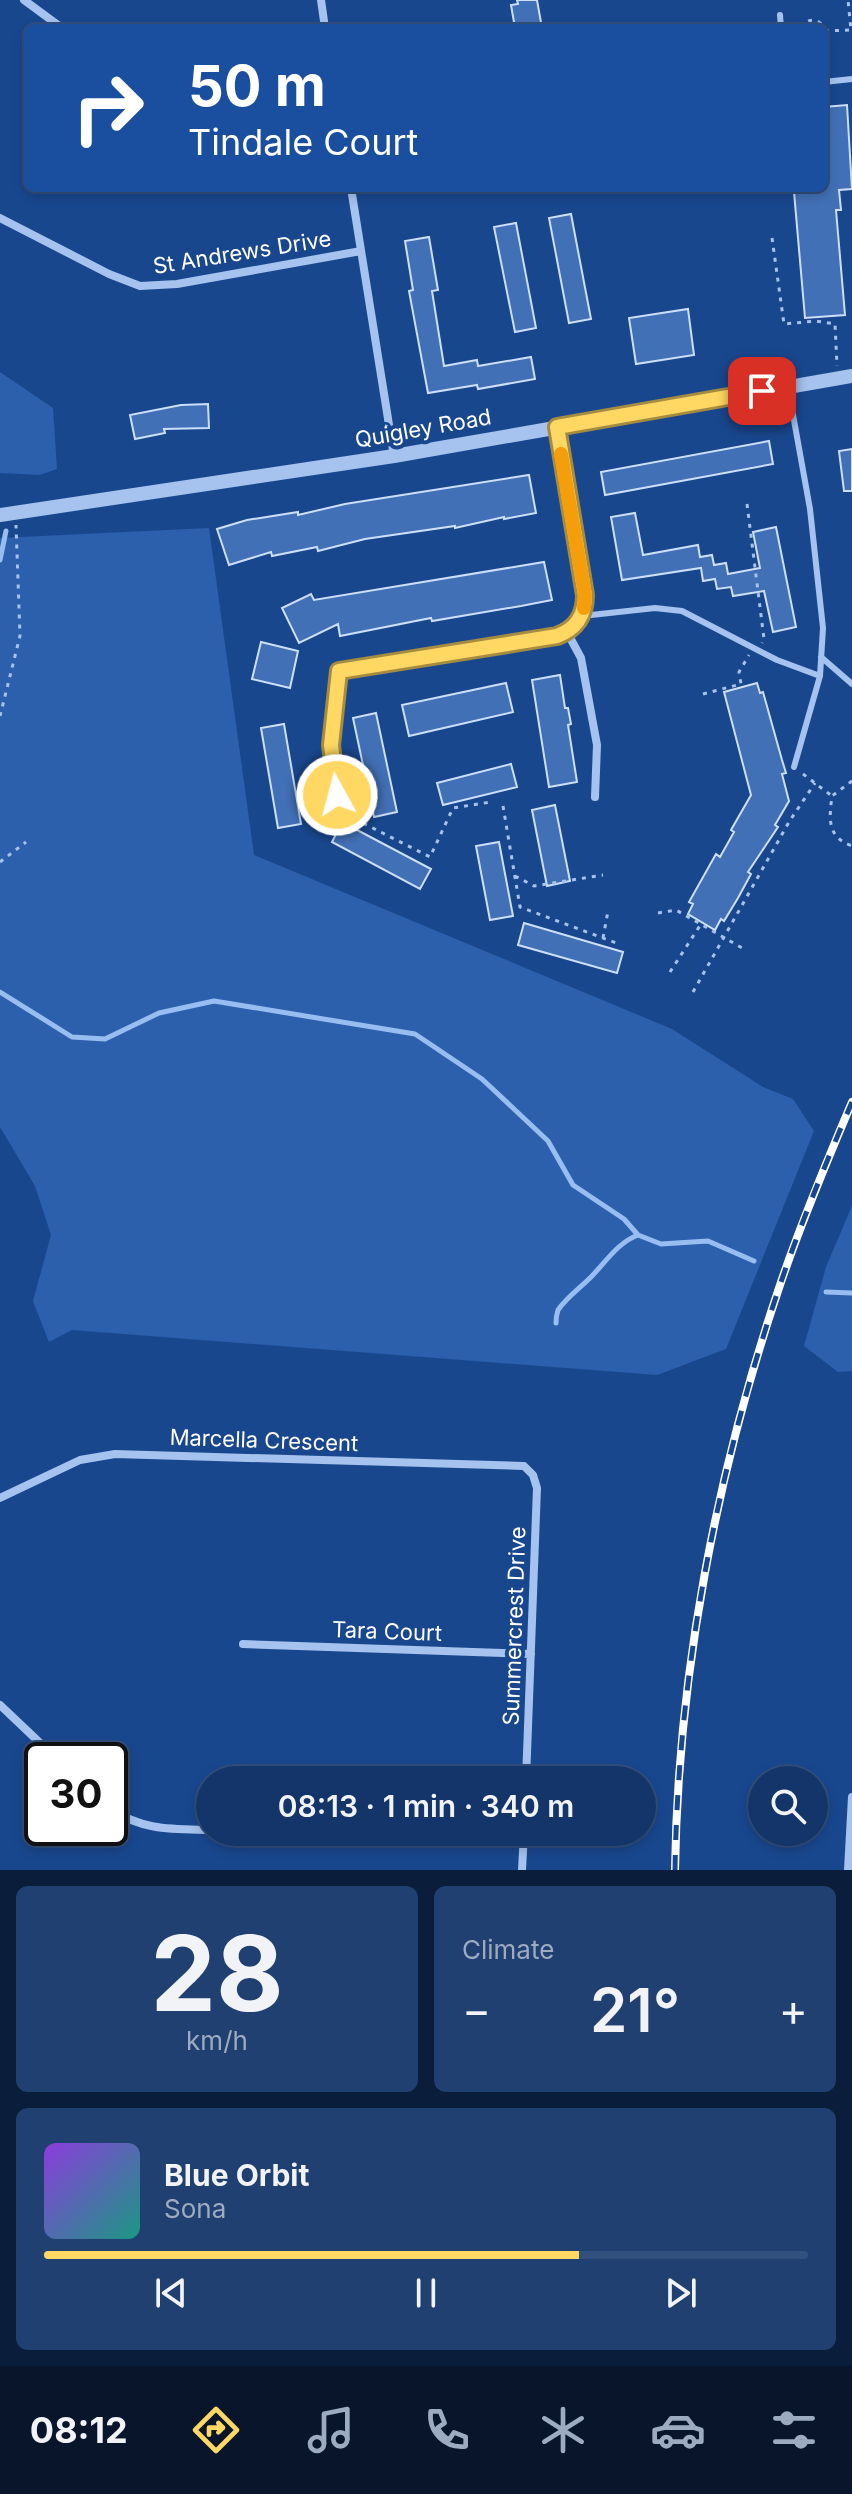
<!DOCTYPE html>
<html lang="en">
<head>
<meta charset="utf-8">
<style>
  :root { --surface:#13356a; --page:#204072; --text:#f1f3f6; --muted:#9dabc1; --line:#32507e; --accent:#ffd863 }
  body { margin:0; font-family:Inter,sans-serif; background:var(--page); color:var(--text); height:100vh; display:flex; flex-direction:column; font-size:30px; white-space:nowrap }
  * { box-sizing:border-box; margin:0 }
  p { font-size:26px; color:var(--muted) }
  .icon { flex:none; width:44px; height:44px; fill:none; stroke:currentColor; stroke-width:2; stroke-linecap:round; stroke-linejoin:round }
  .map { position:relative; height:1870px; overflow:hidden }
  .details { display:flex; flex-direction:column; gap:16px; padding:16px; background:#0a1d3a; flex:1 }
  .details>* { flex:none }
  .hud { position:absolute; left:24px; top:24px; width:804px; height:168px; border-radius:12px; box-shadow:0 4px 12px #0003,0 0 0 2px var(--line); background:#1a4fa0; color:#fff; overflow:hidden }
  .buttons { position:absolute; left:748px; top:1766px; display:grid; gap:16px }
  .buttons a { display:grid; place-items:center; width:80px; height:80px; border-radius:50%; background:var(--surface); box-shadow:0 4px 12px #0003,0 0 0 2px var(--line); font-size:40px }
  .speed { position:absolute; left:24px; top:1742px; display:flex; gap:16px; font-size:40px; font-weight:700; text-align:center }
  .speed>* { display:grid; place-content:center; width:104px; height:104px; border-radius:50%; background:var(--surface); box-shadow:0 4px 12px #0003,0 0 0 2px var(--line); line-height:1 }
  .speed .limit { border:4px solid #111; border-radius:12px; background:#fff; color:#111 }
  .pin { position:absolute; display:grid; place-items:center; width:68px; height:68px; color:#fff; margin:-34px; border-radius:16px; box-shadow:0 4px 12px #0006 }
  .me { position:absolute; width:88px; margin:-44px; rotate:353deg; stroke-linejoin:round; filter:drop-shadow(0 0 6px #0008) }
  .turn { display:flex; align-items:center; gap:28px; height:168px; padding:0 32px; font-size:36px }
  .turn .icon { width:104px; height:104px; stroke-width:2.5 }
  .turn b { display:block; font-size:56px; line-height:68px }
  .big { font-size:60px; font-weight:600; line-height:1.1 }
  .details .widget { flex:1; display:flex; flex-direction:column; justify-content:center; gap:12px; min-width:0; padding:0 28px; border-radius:12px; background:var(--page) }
  .details .dial { align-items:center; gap:0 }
  .dial b { font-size:104px; line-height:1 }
  .song { display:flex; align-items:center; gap:24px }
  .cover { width:96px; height:96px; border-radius:12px; background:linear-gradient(135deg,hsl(270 70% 55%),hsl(170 70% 35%)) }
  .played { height:8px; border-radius:4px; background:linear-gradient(90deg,var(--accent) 70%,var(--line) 70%) }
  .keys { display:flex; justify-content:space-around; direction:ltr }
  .heat { display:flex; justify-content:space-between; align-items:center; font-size:44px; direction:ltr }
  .details .tiles { flex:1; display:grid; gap:16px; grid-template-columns:1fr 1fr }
  .widget:last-child { grid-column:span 2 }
  .trip { position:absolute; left:196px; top:1766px; width:460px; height:80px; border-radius:40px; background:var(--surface); box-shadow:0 4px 12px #0003,0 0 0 2px var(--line); font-weight:600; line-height:80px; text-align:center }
  .menu { display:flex; height:128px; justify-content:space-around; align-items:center; background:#08152a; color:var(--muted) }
  .menu .icon { width:56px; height:56px }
  .menu .current { color:var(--accent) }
  .menu b { font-size:36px; color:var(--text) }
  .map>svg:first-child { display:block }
  .green { fill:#2c60ac }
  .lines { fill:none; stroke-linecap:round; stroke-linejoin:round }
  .stream { stroke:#98bef1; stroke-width:5 }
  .building { fill:#4270b6; stroke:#cbdffa; stroke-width:2 }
  .path { stroke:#a5c3ee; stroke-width:3; stroke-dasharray:4 6; stroke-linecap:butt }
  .service { stroke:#a5c3ee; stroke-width:6 }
  .minor { stroke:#a5c3ee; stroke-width:8 }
  .tertiary { stroke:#a5c3ee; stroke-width:14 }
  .rail-casing { stroke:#fff; stroke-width:8 }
  .rail { stroke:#19478e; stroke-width:5; stroke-dasharray:15; stroke-linecap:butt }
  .route-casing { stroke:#a68c40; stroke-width:20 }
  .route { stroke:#ffd863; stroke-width:14 }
  .slow { stroke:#f59e0b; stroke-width:14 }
  .labels { text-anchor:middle; stroke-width:8; stroke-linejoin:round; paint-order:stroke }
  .street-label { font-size:22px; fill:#fff; stroke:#19478e }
</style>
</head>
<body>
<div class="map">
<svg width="852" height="1870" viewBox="0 0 852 1870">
  <rect width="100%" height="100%" fill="#19478e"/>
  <path class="green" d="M0 372 53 408 57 469 40 475 0 473Z
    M209 528 254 855 672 1029 763 1087 793 1099 814 1131 726 1349 657 1375 72 1330 49 1342 33 1301 51 1235 35 1186 0 1127V538Z
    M852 1206V1371L838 1372 804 1346 826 1267Z"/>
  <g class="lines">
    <path class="stream" d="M0 560 6 531
      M0 992 72 1037 105 1039 159 1013 214 1001 415 1034 482 1079 548 1141 573 1185 624 1219 638 1235 661 1244 708 1241 754 1261
      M826 1292 852 1293
      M556 1323C556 1320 557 1313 558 1310 567 1297 580 1288 590 1278 606 1262 617 1243 638 1235"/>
  </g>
  <path class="building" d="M517 0H537L542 28H515L511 5 518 4Z
    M847 105 852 189 839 190 841 210H836L845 315 805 318 794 192 824 188V107Z
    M571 214 591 319 569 323 549 218Z
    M516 223 536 328 515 332 494 227Z
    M429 237 438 290 432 291 444 366 477 360 478 366 531 357 535 379 478 389 477 385 428 393 409 291 413 290 405 241Z
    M688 309 694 355 636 364 629 318Z
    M208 404 209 428 164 429 165 433 135 439 130 415 181 405Z
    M769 441 773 464 605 495 601 472Z
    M852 449V491H844L839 451Z
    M529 475 536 513 504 519V517L455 528V526L365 539 318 551 317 547 272 556 271 552 229 565 217 529 247 520 298 512V515L345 504Z
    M635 513 643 555 698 545 700 557 712 555 714 565 726 563 728 574 760 568 753 532 776 527 796 627 773 632 764 591 733 596 731 587 717 589 715 579 703 581 701 568 622 580 611 517Z
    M544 562 552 600 521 606 432 621 431 618 340 636 338 624 299 643 282 608 311 594 314 600Z
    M261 642 298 651 290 688 252 679Z
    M560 675 565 708H568L571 724 568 725 577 782 549 787 532 680Z
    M506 683 513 712 409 736 402 705Z
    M757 683 760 693 763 692 782 760 786 773 782 774 789 801 775 825 778 827 748 872 751 874 738 898 724 921 721 919 715 930 688 914 693 904 689 902 716 854 720 857 734 832 731 830 751 795 724 692Z
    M376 713 397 812 374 817 353 718Z
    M284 724 301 824 278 828 261 728Z
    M511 764 517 787 443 805 437 783Z
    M555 805 570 881 547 886 532 810Z
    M342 822 431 869 420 889 332 842Z
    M499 842 513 916 490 920 476 846Z
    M524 923 623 952 617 973 518 945Z"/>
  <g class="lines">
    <path class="path" d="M801 28C807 18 818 17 824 28
      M825 31 851 30 848 0
      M772 238 784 324 816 321 835 324 837 366
      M747 504 764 639 762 643
      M703 694 741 684 739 672 749 655
      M0 716 20 636 16 525
      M803 774 832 796
      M852 781 832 796C829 819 827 837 852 846
      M342 803 355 819 430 857 453 808 491 802
      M503 806 520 907 619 944
      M0 862 26 842
      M515 876 534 886 603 875
      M658 913 676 910 744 949
      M603 938 608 911
      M670 972 701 924
      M693 992 789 822 815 783"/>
    <path class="service" d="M780 15 781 28
      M824 82 852 79
      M788 387 810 509 823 628 820 676 794 767
      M582 616 655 608 682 611 777 660 820 676
      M821 657 852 684"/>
    <path class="minor" d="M24 0 62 28
      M321 0 325 28
      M351 188 394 456
      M0 218 109 274 140 286 177 284 361 251
      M567 632 581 658 597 745 595 797
      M337 795 331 745 339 671 557 636C576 629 585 616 585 595L557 427
      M0 1498 80 1460 115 1454 524 1466 533 1475 537 1488 526 1780
      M243 1644 531 1654
      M0 1705 58 1760
      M110 1809C145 1831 171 1829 210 1830
      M244 1832 523 1839
      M522 1870 524 1832
      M848 1870 852 1797"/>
    <path class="tertiary" d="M0 515 394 456 852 376"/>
    <g class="rail-casing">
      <path id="rail" d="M675 1870C678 1674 716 1474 779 1288 800 1225 826 1163 852 1102"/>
    </g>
    <use href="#rail" class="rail"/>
  </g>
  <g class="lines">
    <g class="route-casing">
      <path id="route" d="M337 795 331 745 339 671 557 636C576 629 585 616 585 595L557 427 762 391"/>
    </g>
    <use href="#route" class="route"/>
    <path class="slow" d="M561 454 585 595 584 608"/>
  </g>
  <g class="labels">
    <g class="street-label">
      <text transform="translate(242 252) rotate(-9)" y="8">St Andrews Drive</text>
      <text transform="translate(423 428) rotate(-10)" y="8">Quigley Road</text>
      <text transform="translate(264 1440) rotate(2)" y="8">Marcella Crescent</text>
      <text transform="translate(514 1626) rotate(-88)" y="8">Summercrest Drive</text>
      <text transform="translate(387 1631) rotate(2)" y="8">Tara Court</text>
    </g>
  </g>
</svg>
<div class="buttons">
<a><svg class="icon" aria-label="search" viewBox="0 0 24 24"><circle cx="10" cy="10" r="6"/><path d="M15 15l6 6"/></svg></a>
</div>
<div class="speed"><div class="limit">30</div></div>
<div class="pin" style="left:762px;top:391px;background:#d93025"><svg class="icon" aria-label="arrive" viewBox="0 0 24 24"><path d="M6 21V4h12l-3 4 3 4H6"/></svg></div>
<svg class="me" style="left:337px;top:795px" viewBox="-20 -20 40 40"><circle r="17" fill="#ffd863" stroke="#fff" stroke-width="3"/><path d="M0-11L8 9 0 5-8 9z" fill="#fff"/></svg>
<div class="trip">08:13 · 1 min · 340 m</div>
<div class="hud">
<div class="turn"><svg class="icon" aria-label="right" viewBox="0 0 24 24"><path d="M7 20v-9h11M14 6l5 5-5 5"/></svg><div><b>50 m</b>Tindale Court</div></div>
</div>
</div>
<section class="details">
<div class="tiles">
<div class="widget dial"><b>28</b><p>km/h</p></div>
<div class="widget"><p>Climate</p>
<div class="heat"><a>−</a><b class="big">21°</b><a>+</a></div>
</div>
<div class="widget">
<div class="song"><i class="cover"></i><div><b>Blue Orbit</b><p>Sona</p></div></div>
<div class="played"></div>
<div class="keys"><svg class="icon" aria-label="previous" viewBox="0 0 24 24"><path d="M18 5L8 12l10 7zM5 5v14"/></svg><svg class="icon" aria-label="pause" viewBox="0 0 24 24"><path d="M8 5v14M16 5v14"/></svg><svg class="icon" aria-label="next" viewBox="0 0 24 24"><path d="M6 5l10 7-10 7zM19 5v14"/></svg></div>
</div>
</div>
</section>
<nav class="menu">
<b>08:12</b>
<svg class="icon current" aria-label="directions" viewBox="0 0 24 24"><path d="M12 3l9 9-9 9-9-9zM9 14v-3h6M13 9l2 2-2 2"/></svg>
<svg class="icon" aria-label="music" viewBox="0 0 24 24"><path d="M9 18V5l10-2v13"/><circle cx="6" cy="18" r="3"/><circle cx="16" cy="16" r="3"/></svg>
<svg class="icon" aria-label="phone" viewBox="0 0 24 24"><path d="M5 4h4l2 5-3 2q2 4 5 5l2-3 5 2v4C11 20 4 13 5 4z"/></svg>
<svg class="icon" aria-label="climate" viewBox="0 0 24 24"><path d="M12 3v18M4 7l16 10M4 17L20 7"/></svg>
<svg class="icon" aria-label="car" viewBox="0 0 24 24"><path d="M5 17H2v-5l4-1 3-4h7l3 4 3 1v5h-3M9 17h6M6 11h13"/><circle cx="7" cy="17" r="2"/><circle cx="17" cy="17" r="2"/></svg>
<svg class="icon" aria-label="filters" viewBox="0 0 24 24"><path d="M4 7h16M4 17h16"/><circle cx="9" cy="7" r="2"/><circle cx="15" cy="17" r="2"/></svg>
</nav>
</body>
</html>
